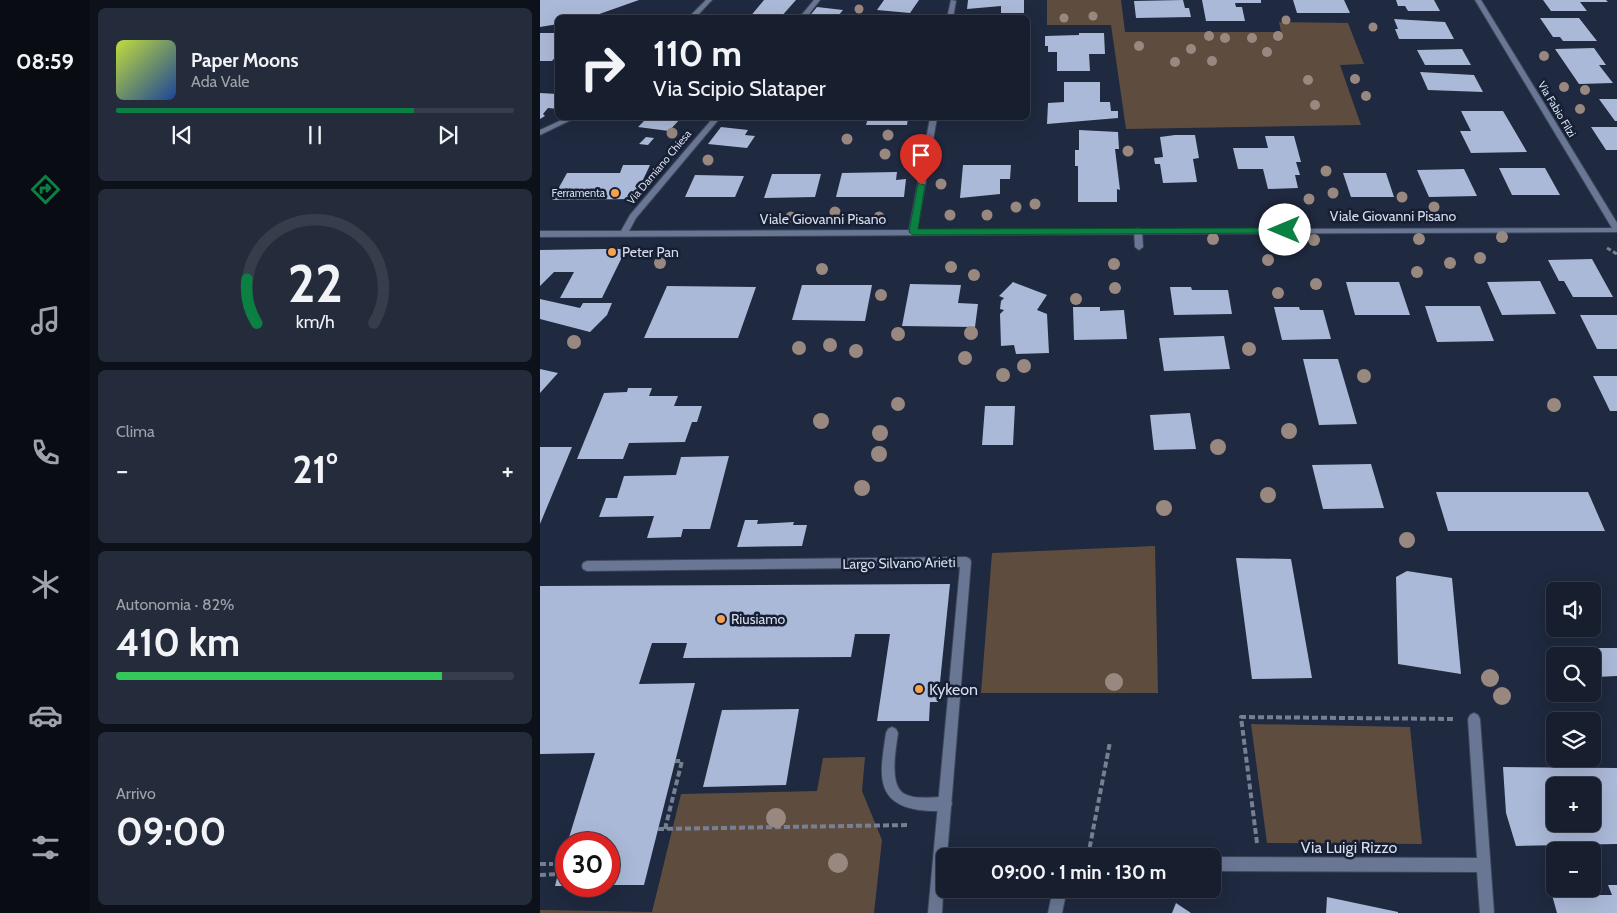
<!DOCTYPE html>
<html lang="it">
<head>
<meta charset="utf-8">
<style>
  :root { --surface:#171f2f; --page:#242c3b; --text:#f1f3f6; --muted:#9ea2aa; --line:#363d4b; --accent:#0b8043 }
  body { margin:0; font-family:Cabin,sans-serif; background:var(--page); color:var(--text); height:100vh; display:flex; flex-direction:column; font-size:19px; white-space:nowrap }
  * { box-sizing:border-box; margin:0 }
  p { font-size:16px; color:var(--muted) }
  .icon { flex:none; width:28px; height:28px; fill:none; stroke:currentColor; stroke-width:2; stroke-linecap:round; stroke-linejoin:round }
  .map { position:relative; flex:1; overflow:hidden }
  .panel { display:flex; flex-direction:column; gap:8px; padding:8px; background:#0d111a; width:450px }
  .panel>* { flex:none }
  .guide { position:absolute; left:15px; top:15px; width:475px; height:105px; border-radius:8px; box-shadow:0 5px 20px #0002,0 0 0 1px var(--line); background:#171f2f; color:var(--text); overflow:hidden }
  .controls { position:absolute; left:1006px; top:582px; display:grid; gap:10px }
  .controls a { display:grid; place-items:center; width:55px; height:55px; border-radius:8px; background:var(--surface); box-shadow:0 5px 20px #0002,0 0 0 1px var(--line); font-size:25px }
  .speed { position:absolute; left:15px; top:832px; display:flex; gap:10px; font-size:25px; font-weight:700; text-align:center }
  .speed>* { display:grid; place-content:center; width:65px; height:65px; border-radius:50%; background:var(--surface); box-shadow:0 5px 20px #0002,0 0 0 1px var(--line); line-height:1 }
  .speed .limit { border:8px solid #d22; background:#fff; color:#111 }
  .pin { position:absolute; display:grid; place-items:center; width:42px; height:42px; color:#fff; margin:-51px -21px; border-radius:50% 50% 50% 0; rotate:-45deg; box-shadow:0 0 5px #0007 }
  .pin .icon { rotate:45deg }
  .me { position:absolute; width:55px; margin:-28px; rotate:270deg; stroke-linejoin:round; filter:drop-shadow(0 0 4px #0008) }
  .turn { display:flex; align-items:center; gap:18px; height:105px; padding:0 15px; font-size:22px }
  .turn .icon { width:65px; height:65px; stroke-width:2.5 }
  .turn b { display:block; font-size:35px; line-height:42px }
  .big { font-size:38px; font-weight:700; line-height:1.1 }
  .panel .card { flex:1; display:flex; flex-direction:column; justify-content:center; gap:8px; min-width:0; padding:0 18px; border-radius:8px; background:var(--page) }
  .panel .dial { align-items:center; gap:0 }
  .dial svg { height:130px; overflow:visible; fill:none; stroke:var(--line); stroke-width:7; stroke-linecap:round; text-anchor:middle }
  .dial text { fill:var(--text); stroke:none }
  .song { display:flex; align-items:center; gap:15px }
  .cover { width:60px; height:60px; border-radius:8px; background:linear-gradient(135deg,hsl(70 70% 55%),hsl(220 70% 35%)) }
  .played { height:5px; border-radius:2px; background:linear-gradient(90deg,var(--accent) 75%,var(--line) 75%) }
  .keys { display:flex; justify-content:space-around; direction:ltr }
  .heat { display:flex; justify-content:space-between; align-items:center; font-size:28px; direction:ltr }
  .charge { height:8px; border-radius:4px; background:linear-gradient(90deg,#34c759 82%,var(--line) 0) }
  .trip { position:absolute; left:396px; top:848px; width:285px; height:50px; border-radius:8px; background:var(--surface); box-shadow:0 5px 20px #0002,0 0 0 1px var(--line); font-weight:700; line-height:50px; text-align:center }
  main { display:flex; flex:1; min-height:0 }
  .menu { display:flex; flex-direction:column; width:90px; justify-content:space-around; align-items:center; background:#090c13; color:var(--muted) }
  .menu .icon { width:35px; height:35px }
  .menu .current { color:var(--accent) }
  .menu b { font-size:22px; color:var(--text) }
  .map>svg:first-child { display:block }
  .green { fill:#5e4d3f }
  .building { fill:#abb9d8; fill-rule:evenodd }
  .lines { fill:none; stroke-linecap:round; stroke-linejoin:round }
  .service-casing { stroke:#3c465b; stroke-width:2 }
  .minor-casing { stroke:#3c465b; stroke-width:2 }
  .tertiary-casing { stroke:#3c465b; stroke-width:2 }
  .path-far1 { stroke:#778092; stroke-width:3; stroke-dasharray:4.5 2.5; stroke-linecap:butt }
  .path { stroke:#778092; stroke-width:4; stroke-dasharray:6 3; stroke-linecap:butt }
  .service { fill:#6a7794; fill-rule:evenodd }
  .minor { fill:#6a7794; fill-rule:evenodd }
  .tertiary { fill:#6a7794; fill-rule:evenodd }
  .tree { fill:#998880 }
  .route { fill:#0b8043; stroke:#07532c }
  .poi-dot { fill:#f9a04d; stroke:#161f34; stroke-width:2 }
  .labels { text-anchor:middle; stroke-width:5; stroke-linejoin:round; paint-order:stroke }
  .far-street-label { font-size:11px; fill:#d6ddec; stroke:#161f34 }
  .far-poi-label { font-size:11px; fill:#d6ddec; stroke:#161f34; text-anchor:end }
  .street-label { font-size:14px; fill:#d6ddec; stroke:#161f34 }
  .poi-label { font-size:14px; fill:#d6ddec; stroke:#161f34; text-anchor:start }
  .near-poi-label { font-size:16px; fill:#d6ddec; stroke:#161f34; text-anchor:start }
  .near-street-label { font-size:16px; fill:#d6ddec; stroke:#161f34 }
</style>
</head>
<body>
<main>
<nav class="menu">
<b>08:59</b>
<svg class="icon current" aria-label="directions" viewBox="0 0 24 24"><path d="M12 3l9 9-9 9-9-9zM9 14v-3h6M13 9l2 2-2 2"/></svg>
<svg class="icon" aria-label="music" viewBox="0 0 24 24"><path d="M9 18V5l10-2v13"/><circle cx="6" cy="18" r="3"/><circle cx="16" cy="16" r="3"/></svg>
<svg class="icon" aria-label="phone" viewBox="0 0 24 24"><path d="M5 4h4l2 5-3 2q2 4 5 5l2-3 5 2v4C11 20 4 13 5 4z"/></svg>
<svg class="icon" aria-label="climate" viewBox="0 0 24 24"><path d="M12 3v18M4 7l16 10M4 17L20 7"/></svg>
<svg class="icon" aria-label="car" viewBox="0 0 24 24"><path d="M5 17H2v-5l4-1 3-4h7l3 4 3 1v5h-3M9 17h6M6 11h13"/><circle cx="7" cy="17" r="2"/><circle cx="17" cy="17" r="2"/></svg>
<svg class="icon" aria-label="filters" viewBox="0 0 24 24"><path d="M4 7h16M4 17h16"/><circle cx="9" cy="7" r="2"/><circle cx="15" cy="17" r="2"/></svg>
</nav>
<section class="panel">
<div class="card">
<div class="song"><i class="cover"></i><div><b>Paper Moons</b><p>Ada Vale</p></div></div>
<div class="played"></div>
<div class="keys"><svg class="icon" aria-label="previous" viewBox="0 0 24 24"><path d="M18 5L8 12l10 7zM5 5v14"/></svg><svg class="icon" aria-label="pause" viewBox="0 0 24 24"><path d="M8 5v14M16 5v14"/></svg><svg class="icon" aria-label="next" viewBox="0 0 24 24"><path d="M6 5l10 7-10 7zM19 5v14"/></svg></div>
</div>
<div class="card dial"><svg viewBox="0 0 100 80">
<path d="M14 69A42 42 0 1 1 86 69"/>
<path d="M14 69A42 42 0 0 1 8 42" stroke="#0b8043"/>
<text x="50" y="56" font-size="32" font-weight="700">22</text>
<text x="50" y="72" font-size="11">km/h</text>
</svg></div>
<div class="card"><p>Clima</p>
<div class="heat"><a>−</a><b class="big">21°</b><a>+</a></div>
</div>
<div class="card"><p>Autonomia · 82%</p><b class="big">410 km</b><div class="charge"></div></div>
<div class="card"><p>Arrivo</p><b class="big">09:00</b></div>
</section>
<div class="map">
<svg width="1077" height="913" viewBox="0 0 1077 913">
  <rect width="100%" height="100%" fill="#1f293f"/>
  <path class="green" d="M507 0H581L585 32H741L739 22 808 23 824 64 800 65 821 125 586 129 571 25H507Z
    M615 546 618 693H441L452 553Z
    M711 724 870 727 882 844 727 843Z
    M325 757 322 791 342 840 334 913H0V910L112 912 141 794 277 791 283 758Z"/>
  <path class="building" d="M0 0H99L48 18H18V24L0 27Z
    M224 0H256L240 18H209Z
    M344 0H379L370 13 337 10Z
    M428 0H484V13H461V6L427 9Z
    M643 0 645 8H649L651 17 596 18 594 1Z
    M662 0H721V3H695L696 7H702L705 21H666Z
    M753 0H804L810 13H757Z
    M856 0H894L900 11H868L865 6H858Z
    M1003 0H1066L1068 2H1040L1047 11H1011Z
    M277 7 303 10 298 16 268 18Z
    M1000 18H1039L1057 41H1023L1020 37H1013Z
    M854 19 905 22 914 39H859L855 29H858Z
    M0 33H18V54L12 61H0Z
    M539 33H564L565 54H549L550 71H517V52H508V46H505V36L539 35Z
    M1054 48 1066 65H1059L1073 83 1039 84 1015 49Z
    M922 49 931 65H885L877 50Z
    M880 72 934 75 943 92 888 90Z
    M524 82H560V102H570L571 111H578V118L507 124 508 103 524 102Z
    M0 93 18 94V109L8 108 3 114 5 116 0 119Z
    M1059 99H1077V121H1075Z
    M921 111H963L987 152 931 153 920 131H931Z
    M107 118H141L129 131 98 127Z
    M328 118H368L367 125H326Z
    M181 127 208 130 205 135 215 136 207 148 168 144Z
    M1051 127H1077V150H1066Z
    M539 130 578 132 579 149H575L580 190 577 189V202H538V166H535V150H539Z
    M635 135H655L659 158 653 159 657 182 623 183 620 164H615L614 158 623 157 620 137Z
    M725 136H754L761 162H756L760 175H755L758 188 728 189 723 169H698L693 148H728Z
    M106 137 114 138 108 145 99 144Z
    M83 165H110L94 199 12 200 27 173H80Z
    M423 165H471L470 179H460V194L420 198Z
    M959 168H1005L1020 195H972Z
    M924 169 937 196 889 197 877 170Z
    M357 172 356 180 366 179 364 197H296L302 173Z
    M803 173H846L854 197H811Z
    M232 174H281L275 197 224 198Z
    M155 175 204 176 195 197H145Z
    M62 249H86L62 298H20L34 272H14L0 286V250Z
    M1052 259 1073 297H1033L1024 281H1019L1008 260Z
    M1000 281 1016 314 962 315 947 282Z
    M473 282 507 295 497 310 507 314 509 353 476 354 474 345 461 346 460 314 464 310 460 309 461 301 464 298 459 296Z
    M806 282H859L870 315H815Z
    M370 284 421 285 418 303 438 304 435 327 362 326Z
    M262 285H332L325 321 252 320Z
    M127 286 216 287 198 338H104Z
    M630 287H651L652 290H688L692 314 634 315Z
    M0 299 40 308 43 303H72L67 315 50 332 0 319Z
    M885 306H940L954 341 897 342Z
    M533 307H560V311L584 310 587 339 534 340Z
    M734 307H759L760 310H783L791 339 742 340Z
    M1040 315H1077V349H1057Z
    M684 336 690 369 624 371 619 338Z
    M763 359H798L817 424 779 425Z
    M0 369 18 373 0 393Z
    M1053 376H1077V411H1070Z
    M88 388H112L109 396H138L134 406H162L157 422H152L145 442 89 443 83 459H37L64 393 87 392Z
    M445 406H475L473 445H442Z
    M650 413 656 449 614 450 610 415Z
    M0 447H32L0 524Z
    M189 456 170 529H143L141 537 107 538 114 516 59 517 66 498H77L84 476 136 475 141 457Z
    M831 464 844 508 783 509 772 465Z
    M896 492H1048L1065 531H908Z
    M205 520H218L217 524 254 522 253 525H267L262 546 197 547Z
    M696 558 751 559 772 678 712 679Z
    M867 571 912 578 921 674 858 664 856 577Z
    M410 584 398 702H390L389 721H337L350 634H315L311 657 143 658 147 643H112L99 684 155 683 104 885H69V844H27L55 753 0 754V586Z
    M1047 648H1077V676L1057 677 1052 656H1050Z
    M259 709 246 785 163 787 182 710Z
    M963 767 1077 768V844L976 846 966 813ZM1015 786H1052V824H1015Z
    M26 848V886H15L18 874Z
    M1068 885H1077V913H1017L1012 895H1072Z
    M787 897 858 912V913H786Z
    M636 903 651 913H632Z"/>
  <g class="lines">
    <g class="service-casing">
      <path id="service" d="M598 228 602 231 603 247 599 250 595 247 594 231Z
        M352 727 356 729 358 733C356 748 349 783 363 793 373 800 393 797 405 797L410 799 412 804 410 809C401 812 388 811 379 810 332 803 341 769 346 733L348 729Z"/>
    </g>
    <g class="minor-casing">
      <path id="minor" d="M274 0H280L266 18H259Z
        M411 0 416 1 413 18H407Z
        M935 0H941L1077 223V232L0 237V231H81L90 215 173 118H180L96 218 89 231 369 230 390 118H397L377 230 1072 228Z
        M426 557 430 559 431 562 407 856H405L402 913H388L420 567 47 571 43 569 42 566 43 563 47 561Z
        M934 713 938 715 940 719 954 913H940L937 872 672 871V857L937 858 928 719 930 715Z
        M513 889H527L522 913H508Z"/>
    </g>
    <g class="tertiary-casing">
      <path id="tertiary" d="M166 0H172L155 18H148Z
        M26 118H35L0 135V130Z"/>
    </g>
    <path class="path-far1" d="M1067 248 1077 254"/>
    <path class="path" d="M118 829 370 825
      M125 829 142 761H135
      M717 843 701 717 913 719
      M548 856 570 742
      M0 864H13
      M0 875 18 874"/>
    <use href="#service" class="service"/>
    <use href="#minor" class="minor"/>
    <use href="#tertiary" class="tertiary"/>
  </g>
  <g class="tree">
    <circle cx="319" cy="9" r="4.5"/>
    <circle cx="553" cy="16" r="4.5"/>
    <circle cx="524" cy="18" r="4.5"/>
    <circle cx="746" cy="20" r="4.5"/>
    <circle cx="833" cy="27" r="4.5"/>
    <circle cx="669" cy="36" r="5"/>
    <circle cx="738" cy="36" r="5"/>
    <circle cx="685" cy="38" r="5"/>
    <circle cx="712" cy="38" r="5"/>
    <circle cx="599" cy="46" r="5"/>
    <circle cx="651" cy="49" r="5"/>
    <circle cx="727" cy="52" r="5"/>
    <circle cx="1004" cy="56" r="5"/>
    <circle cx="672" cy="61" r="5"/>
    <circle cx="635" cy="62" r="5"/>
    <circle cx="815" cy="79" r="5"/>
    <circle cx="768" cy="80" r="5"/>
    <circle cx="1024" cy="87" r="5"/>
    <circle cx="1045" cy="90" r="5"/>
    <circle cx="826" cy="96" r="5"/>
    <circle cx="775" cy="105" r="5"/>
    <circle cx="1040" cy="109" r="5"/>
    <circle cx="132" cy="133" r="5.5"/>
    <circle cx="348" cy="135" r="5.5"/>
    <circle cx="307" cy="139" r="5.5"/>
    <circle cx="588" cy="151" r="5.5"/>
    <circle cx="345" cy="154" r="5.5"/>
    <circle cx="168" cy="160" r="5.5"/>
    <circle cx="786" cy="171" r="5.5"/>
    <circle cx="401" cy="184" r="5.5"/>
    <circle cx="793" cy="193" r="5.5"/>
    <circle cx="862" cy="197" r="5.5"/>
    <circle cx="769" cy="199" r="5.5"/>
    <circle cx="495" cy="204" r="5.5"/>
    <circle cx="476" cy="207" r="5.5"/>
    <circle cx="894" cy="207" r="5.5"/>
    <circle cx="295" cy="212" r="5.5"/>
    <circle cx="410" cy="215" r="5.5"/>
    <circle cx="447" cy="215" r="5.5"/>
    <circle cx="251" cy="217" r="5.5"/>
    <circle cx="339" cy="217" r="5.5"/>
    <circle cx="962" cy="237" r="6"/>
    <circle cx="673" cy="239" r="6"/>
    <circle cx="879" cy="239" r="6"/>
    <circle cx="774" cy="240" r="6"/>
    <circle cx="940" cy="258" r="6"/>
    <circle cx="728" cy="260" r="6"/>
    <circle cx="120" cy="263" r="6"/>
    <circle cx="910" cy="263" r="6"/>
    <circle cx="574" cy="264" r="6"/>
    <circle cx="411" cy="267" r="6"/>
    <circle cx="282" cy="269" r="6"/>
    <circle cx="877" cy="272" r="6"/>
    <circle cx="434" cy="275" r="6"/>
    <circle cx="776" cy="284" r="6"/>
    <circle cx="575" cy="288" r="6"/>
    <circle cx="738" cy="293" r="6"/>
    <circle cx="341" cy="295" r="6"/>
    <circle cx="536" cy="299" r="6"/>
    <circle cx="431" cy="333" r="7"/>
    <circle cx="358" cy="334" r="7"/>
    <circle cx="34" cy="342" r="7"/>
    <circle cx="290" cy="345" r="7"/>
    <circle cx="259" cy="348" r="7"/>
    <circle cx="709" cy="349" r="7"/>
    <circle cx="316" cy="351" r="7"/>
    <circle cx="425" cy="358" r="7"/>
    <circle cx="484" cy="366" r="7"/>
    <circle cx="463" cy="375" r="7"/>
    <circle cx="824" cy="376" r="7"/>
    <circle cx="358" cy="404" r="7"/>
    <circle cx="1014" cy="405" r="7"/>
    <circle cx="281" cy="421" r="8"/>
    <circle cx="749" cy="431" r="8"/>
    <circle cx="340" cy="433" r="8"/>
    <circle cx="678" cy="447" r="8"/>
    <circle cx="339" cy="454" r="8"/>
    <circle cx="322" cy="488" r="8"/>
    <circle cx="728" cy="495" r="8"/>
    <circle cx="624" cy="508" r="8"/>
    <circle cx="867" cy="540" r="8"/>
    <circle cx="950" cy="678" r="9"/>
    <circle cx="574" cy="682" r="9"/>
    <circle cx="962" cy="696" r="9"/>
    <circle cx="236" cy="818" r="10"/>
    <circle cx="298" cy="863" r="10"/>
  </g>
  <path class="route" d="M378 183 385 185 378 229 745 228 750 230 745 233 373 235 369 232Z"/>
  <g class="poi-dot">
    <circle cx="75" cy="193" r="5"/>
    <circle cx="72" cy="252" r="5"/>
    <circle cx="181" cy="619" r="5"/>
    <circle cx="379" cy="689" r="5"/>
  </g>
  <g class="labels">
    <g class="far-street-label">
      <text transform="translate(1017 109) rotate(59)" y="4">Via Fabio Filzi</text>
      <text transform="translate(119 167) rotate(-50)" y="4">Via Damiano Chiesa</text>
    </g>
    <g class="far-poi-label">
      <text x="65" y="197">Ferramenta</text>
    </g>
    <g class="street-label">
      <text x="853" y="221">Viale Giovanni Pisano</text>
      <text x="283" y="224">Viale Giovanni Pisano</text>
      <text transform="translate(359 563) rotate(-1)" y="5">Largo Silvano Arieti</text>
    </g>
    <g class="poi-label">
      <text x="82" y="257">Peter Pan</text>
      <text x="191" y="624">Riusiamo</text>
    </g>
    <g class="near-poi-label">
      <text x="389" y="695">Kykeon</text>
    </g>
    <g class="near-street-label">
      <text x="809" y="853">Via Luigi Rizzo</text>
    </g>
  </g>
</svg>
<div class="controls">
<a><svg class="icon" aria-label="sound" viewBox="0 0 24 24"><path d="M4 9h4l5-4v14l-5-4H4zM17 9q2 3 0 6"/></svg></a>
<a><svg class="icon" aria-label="search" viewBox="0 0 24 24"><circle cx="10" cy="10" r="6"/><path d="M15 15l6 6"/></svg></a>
<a><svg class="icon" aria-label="layers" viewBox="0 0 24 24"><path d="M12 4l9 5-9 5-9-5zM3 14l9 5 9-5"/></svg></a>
<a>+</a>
<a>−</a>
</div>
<div class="speed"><div class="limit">30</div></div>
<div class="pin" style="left:381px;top:185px;background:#d93025"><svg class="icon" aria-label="arrive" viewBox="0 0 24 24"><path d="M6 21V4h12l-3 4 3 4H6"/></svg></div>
<svg class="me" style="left:745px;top:230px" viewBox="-20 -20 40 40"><circle r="19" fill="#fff"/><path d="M0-13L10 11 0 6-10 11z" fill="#0b8043"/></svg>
<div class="trip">09:00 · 1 min · 130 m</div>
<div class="guide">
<div class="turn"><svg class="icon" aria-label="right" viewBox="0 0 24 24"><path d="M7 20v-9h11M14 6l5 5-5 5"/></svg><div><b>110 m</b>Via Scipio Slataper</div></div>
</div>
</div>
</main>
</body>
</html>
